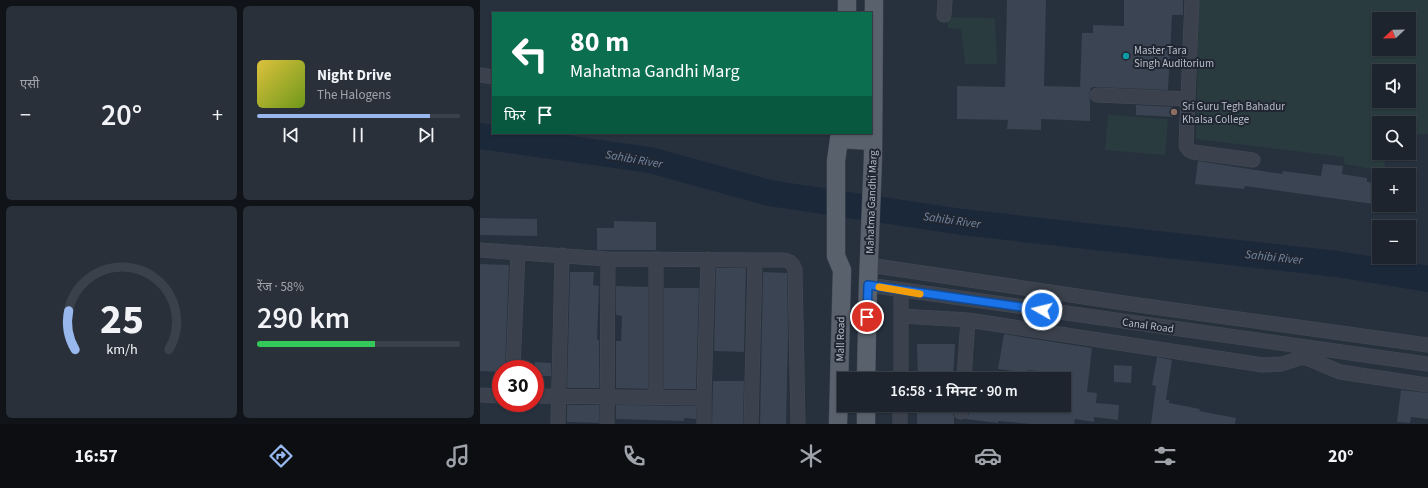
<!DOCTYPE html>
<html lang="hi">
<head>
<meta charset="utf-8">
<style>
  :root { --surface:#1d242e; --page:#2a303a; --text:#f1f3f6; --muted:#a0a4aa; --line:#3b414a; --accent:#97b7ed }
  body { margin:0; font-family:"Source Sans 3","Noto Sans Devanagari",sans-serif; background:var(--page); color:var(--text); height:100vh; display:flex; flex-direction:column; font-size:15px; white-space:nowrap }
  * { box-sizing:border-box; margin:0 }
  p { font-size:13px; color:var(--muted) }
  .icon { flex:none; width:22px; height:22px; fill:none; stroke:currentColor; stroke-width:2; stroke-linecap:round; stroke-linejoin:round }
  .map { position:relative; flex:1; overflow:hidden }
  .panel { display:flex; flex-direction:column; gap:6px; padding:6px; background:#101419; width:480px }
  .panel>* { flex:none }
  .hud { position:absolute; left:12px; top:12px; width:380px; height:122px; border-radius:0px; box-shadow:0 1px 3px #0004,0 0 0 1px var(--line); background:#0b6e4f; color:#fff; overflow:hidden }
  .needle { width:26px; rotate:248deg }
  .tools { position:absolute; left:892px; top:12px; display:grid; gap:8px }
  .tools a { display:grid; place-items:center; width:44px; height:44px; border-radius:0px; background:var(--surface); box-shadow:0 1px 3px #0004,0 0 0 1px var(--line); font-size:20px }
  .speed { position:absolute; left:12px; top:360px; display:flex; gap:8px; font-size:20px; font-weight:700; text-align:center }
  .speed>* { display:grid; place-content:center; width:52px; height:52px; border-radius:50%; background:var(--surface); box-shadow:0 1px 3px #0004,0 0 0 1px var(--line); line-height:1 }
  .speed .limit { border:6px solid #d22; background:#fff; color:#111 }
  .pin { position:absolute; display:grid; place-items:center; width:34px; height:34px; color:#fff; margin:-17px; border:2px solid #fff; border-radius:50%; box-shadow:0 1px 4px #0007 }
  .me { position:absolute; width:44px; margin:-22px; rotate:278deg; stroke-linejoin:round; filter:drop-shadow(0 0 3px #0008) }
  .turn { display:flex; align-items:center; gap:14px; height:84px; padding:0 12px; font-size:18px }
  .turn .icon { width:52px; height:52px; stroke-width:2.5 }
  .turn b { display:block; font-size:28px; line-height:34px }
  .then { display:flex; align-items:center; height:38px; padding:0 12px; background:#0003; gap:8px; font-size:15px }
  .big { font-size:30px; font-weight:600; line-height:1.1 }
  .panel .tile { flex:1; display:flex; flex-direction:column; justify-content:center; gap:6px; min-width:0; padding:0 14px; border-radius:6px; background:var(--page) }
  .panel .dial { align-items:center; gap:0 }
  .dial svg { height:104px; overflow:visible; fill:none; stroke:var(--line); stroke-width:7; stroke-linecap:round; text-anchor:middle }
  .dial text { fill:var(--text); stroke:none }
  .song { display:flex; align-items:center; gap:12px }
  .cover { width:48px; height:48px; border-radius:6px; background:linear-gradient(135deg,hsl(50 70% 55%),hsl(80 70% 35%)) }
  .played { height:4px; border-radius:2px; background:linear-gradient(90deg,var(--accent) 85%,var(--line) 85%) }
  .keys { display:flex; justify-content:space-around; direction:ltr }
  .heat { display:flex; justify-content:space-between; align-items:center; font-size:22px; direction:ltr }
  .charge { height:6px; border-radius:3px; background:linear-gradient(90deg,#34c759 58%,var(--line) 0) }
  .panel .tiles { flex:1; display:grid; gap:6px; grid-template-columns:repeat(2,1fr) }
  .trip { position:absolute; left:357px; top:372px; width:234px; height:40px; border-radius:0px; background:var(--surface); box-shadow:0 1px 3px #0004,0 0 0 1px var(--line); font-weight:600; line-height:40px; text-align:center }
  .tab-bar { display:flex; height:64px; justify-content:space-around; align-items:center; background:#0c0e12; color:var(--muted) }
  .tab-bar .icon { width:28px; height:28px }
  .tab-bar .on { color:var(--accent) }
  .tab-bar b { font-size:18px; color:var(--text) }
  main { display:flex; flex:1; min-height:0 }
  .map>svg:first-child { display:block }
  .green { fill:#293b3e; fill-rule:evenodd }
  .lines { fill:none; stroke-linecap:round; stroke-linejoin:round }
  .river { stroke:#1b283a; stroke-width:26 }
  .building { fill:#3a4452 }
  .minor-casing { stroke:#444b56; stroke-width:15 }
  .major-casing { stroke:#444b56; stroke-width:19 }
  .minor { stroke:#3b424d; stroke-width:14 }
  .major { stroke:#59616d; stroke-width:18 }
  .route-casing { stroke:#114b97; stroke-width:10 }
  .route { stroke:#1a73e8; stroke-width:7 }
  .slow { stroke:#f59e0b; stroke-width:7 }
  .culture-dot { fill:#0f9aa8; stroke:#202732; stroke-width:1.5 }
  .education-dot { fill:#8d6e63; stroke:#202732; stroke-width:1.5 }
  .labels { text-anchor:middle; stroke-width:4; stroke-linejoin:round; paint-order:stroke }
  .poi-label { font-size:11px; fill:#b7bdc8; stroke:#202732; text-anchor:start }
  .street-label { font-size:11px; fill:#b7bdc8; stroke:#202732 }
  .water-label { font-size:12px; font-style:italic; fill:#7488a3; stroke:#202732 }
</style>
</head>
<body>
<main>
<section class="panel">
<div class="tiles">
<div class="tile"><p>एसी</p>
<div class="heat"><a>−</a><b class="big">20°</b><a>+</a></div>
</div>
<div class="tile">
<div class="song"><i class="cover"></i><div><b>Night Drive</b><p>The Halogens</p></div></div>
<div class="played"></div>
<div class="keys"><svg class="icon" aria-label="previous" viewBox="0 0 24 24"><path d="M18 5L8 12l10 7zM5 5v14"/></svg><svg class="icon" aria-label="pause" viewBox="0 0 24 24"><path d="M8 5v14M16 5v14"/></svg><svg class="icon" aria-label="next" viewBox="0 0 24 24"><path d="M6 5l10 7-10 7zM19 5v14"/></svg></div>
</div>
<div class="tile dial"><svg viewBox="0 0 100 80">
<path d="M14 69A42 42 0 1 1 86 69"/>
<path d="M14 69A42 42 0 0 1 9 39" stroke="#97b7ed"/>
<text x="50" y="56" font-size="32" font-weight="700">25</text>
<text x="50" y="72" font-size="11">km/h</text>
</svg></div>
<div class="tile"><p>रेंज · 58%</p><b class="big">290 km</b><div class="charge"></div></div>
</div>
</section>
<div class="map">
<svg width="948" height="424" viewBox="0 0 948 424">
  <rect width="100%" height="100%" fill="#27303d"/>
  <path class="green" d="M719 0H948V134H929V123H899V153H906L904 171 864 164V157L716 139ZM899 19H929V49H899ZM899 71H929V101H899Z
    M468 17 515 18 517 64H485L481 29 468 28Z
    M628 115 688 119 685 155 625 150Z"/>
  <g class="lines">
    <path class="river" d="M0 136 170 160 289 193 482 222 857 264 948 279"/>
  </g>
  <path class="building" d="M527 0H566L564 86 600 87 602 33H613V25L644 26V0H703V15H692L688 90 613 87 611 88 609 94 610 100V121L561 119V130L527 129 528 120 477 119V86L525 87Z
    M656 105 695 107V117L656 115Z
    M718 161 802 174 803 171 841 176 843 164 863 166 862 174 887 178V182L897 183 894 204 765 186 764 189 715 184Z
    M0 218 57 219V236L0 235Z
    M134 221 176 222V250H117V228H134Z
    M0 264 29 265 25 369H21V372L0 371Z
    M236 268H266L264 352 234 351Z
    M90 272H114L113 285 119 286 117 340H119V388H87Z
    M283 272 307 273 308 337 306 424H280Z
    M136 286 168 287V389L136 388V341H141L142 316 136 315Z
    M184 288H219L216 389H184Z
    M524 334 612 348 607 392 617 393 616 403 639 405 638 420 614 417V422L595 419 594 424H551L518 421V423L485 419 489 414 490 405H584L587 375 548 370 547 373 518 369Z
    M437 344H475L473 379H438Z
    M677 357 692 360 686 400H689V403L720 409 719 411 756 418 755 424H671L676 386 672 385Z
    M55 362 71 363V376H55Z
    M634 365 652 366 651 383 634 382Z
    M233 381H264L263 424H232Z
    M921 390 948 393V419L931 417 930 423 917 422Z
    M87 405H119V423L87 422Z
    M136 405 216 406V419L204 418V421L136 419Z
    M437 405H473V415L475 418H474V424H437Z"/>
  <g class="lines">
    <g class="minor-casing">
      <path id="minor" d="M712 0 706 146 709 150 713 152 773 160
        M464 15 465 0
        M0 75 13 77
        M617 95 708 99
        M0 250 128 259 303 260C310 261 313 263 315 270L318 424
        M176 259V397
        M389 265 644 303 948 345
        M388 285 948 364
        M421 316 488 320 783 365 802 364 820 358H827L860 372 948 385
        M33 369 38 252
        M421 379V291
        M484 379 488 320
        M0 395 21 396
        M55 396 224 398
        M481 412 482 405
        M78 424 82 255
        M127 424 128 259
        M224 424V398L228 259
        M271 424 275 260
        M420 424V405"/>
    </g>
    <g class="major-casing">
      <path id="major" d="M367 13V0
        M359 139 393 141
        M386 379 388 285 393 157 394 0
        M358 424 362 270 356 256V161L360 133
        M386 424V405"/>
    </g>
    <use href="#minor" class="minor"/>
    <use href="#major" class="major"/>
  </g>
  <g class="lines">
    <g class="route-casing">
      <path id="route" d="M387 317 388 285 562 310"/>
    </g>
    <use href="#route" class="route"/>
    <path class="slow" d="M399 287 440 294"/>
  </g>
  <circle class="culture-dot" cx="646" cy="56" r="4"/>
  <circle class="education-dot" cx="694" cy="112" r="4"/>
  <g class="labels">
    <g class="poi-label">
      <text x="654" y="54">Master Tara<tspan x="654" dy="13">Singh Auditorium</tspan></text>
      <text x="702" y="110">Sri Guru Tegh Bahadur<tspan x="702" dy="13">Khalsa College</tspan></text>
    </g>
    <g class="street-label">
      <text transform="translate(391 202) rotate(-88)" y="4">Mahatma Gandhi Marg</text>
      <text transform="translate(668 325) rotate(8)" y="4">Canal Road</text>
      <text transform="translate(360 339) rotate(-89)" y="4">Mall Road</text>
    </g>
    <g class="water-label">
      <text transform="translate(154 159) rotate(10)" y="4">Sahibi River</text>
      <text transform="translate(472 220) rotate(8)" y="4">Sahibi River</text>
      <text transform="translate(794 257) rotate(6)" y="4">Sahibi River</text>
    </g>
  </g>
</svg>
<div class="tools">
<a><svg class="needle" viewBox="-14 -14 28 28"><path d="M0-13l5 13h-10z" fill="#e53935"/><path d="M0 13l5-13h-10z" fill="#a0a4aa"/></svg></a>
<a><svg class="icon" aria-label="sound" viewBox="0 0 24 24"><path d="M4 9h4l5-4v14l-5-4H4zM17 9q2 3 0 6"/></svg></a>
<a><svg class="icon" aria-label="search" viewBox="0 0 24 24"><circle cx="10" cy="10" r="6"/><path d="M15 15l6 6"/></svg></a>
<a>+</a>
<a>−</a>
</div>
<div class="speed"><div class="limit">30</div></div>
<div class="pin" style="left:387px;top:317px;background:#d93025"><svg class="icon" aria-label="arrive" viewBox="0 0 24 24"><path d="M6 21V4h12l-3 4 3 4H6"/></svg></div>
<svg class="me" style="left:562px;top:310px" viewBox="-20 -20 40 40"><circle r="17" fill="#1a73e8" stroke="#fff" stroke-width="3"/><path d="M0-11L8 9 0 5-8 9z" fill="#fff"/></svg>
<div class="trip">16:58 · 1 मिनट · 90 m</div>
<div class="hud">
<div class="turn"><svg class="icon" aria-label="left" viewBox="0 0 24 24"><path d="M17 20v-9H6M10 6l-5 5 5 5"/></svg><div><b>80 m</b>Mahatma Gandhi Marg</div></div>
<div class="then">फिर<svg class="icon" aria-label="arrive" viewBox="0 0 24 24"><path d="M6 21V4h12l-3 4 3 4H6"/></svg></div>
</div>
</div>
</main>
<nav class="tab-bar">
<b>16:57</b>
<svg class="icon on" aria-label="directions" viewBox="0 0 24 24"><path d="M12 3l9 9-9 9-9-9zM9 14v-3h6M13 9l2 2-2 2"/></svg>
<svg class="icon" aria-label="music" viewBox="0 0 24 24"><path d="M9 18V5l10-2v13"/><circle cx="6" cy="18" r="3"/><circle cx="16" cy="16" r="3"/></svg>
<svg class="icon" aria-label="phone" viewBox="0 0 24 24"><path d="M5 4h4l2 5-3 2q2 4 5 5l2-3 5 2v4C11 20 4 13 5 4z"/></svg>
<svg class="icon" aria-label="climate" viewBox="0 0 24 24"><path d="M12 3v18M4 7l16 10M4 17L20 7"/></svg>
<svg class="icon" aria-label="car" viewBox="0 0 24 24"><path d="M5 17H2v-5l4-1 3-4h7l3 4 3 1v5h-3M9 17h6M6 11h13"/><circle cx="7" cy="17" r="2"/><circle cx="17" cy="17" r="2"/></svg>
<svg class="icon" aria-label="filters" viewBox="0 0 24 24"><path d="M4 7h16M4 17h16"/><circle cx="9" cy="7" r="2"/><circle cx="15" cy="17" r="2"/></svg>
<b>20°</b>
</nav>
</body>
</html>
